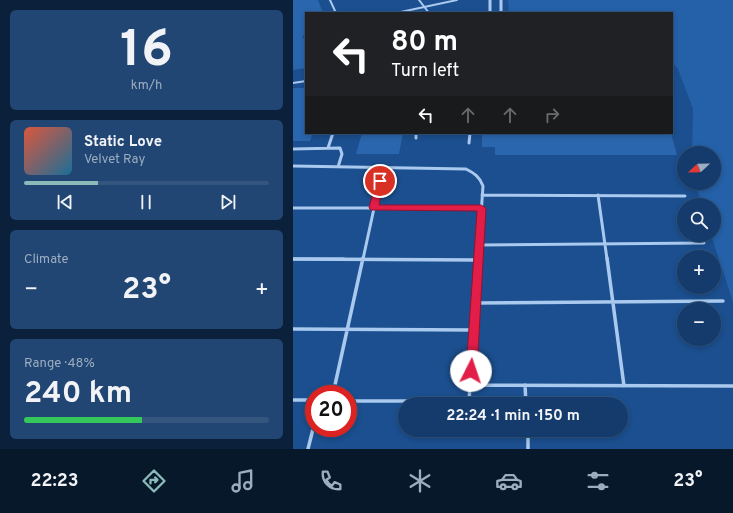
<!DOCTYPE html>
<html lang="en">
<head>
<meta charset="utf-8">
<style>
  :root { --surface:#143b6b; --page:#214673; --text:#f1f3f6; --muted:#9dadc1; --line:#33557e; --accent:#8bbbb9 }
  body { margin:0; font-family:Overpass,sans-serif; background:var(--page); color:var(--text); height:100vh; display:flex; flex-direction:column; font-size:15px; white-space:nowrap }
  * { box-sizing:border-box; margin:0 }
  p { font-size:13px; color:var(--muted) }
  .icon { flex:none; width:22px; height:22px; fill:none; stroke:currentColor; stroke-width:2; stroke-linecap:round; stroke-linejoin:round }
  .map { position:relative; flex:1; overflow:hidden }
  .side { display:flex; flex-direction:column; gap:10px; padding:10px; background:#0b203b; width:293px }
  .side>* { flex:none }
  .hud { position:absolute; left:12px; top:12px; width:368px; height:122px; border-radius:0px; box-shadow:0 2px 6px #0003,0 0 0 1px var(--line); background:#202124; color:#fff; overflow:hidden }
  .needle { width:26px; rotate:248deg }
  .buttons { position:absolute; left:384px; top:146px; display:grid; gap:8px }
  .buttons a { display:grid; place-items:center; width:44px; height:44px; border-radius:50%; background:var(--surface); box-shadow:0 2px 6px #0003,0 0 0 1px var(--line); font-size:20px }
  .speed { position:absolute; left:12px; top:385px; display:flex; gap:8px; font-size:20px; font-weight:700; text-align:center }
  .speed>* { display:grid; place-content:center; width:52px; height:52px; border-radius:50%; background:var(--surface); box-shadow:0 2px 6px #0003,0 0 0 1px var(--line); line-height:1 }
  .speed .limit { border:6px solid #d22; background:#fff; color:#111 }
  .pin { position:absolute; display:grid; place-items:center; width:34px; height:34px; color:#fff; margin:-17px; border:2px solid #fff; border-radius:50%; box-shadow:0 1px 4px #0007 }
  .me { position:absolute; width:44px; margin:-22px; rotate:4deg; stroke-linejoin:round; filter:drop-shadow(0 0 3px #0008) }
  .turn { display:flex; align-items:center; gap:14px; height:84px; padding:0 20px; font-size:18px }
  .turn .icon { width:52px; height:52px; stroke-width:2.5 }
  .turn b { display:block; font-size:28px; line-height:34px }
  .lanes { display:flex; align-items:center; height:38px; padding:0 20px; background:#0003; justify-content:center; gap:20px; direction:ltr }
  .lanes .off { opacity:.35 }
  .big { font-size:30px; font-weight:700; line-height:1.1 }
  .side .widget { flex:1; display:flex; flex-direction:column; justify-content:center; gap:6px; min-width:0; padding:0 14px; border-radius:6px; background:var(--page) }
  .side .dial { align-items:center; gap:0 }
  .dial b { font-size:52px; line-height:1 }
  .song { display:flex; align-items:center; gap:12px }
  .cover { width:48px; height:48px; border-radius:6px; background:linear-gradient(135deg,hsl(10 70% 55%),hsl(200 70% 35%)) }
  .played { height:4px; border-radius:2px; background:linear-gradient(90deg,var(--accent) 30%,var(--line) 30%) }
  .keys { display:flex; justify-content:space-around; direction:ltr }
  .heat { display:flex; justify-content:space-between; align-items:center; font-size:22px; direction:ltr }
  .charge { height:6px; border-radius:3px; background:linear-gradient(90deg,#34c759 48%,var(--line) 0) }
  .trip { position:absolute; left:105px; top:397px; width:230px; height:40px; border-radius:20px; background:var(--surface); box-shadow:0 2px 6px #0003,0 0 0 1px var(--line); font-weight:700; line-height:40px; text-align:center }
  .tabs { display:flex; height:64px; justify-content:space-around; align-items:center; background:#08182b; color:var(--muted) }
  .tabs .icon { width:28px; height:28px }
  .tabs .current { color:var(--accent) }
  .tabs b { font-size:18px; color:var(--text) }
  main { display:flex; flex:1; min-height:0 }
  .map>svg:first-child { display:block }
  .green { fill:#2461a8 }
  .building { fill:#2a66ad }
  .lines { fill:none; stroke-linecap:round; stroke-linejoin:round }
  .service-far2 { stroke:#a9c9ee; stroke-width:2 }
  .service-far1 { stroke:#a9c9ee; stroke-width:3 }
  .service { stroke:#a9c9ee; stroke-width:3.5 }
  .minor { stroke:#a9c9ee; stroke-width:3 }
  .route { fill:#e11d48; stroke:#92132f }
</style>
</head>
<body>
<main>
<section class="side">
<div class="widget dial"><b>16</b><p>km/h</p></div>
<div class="widget">
<div class="song"><i class="cover"></i><div><b>Static Love</b><p>Velvet Ray</p></div></div>
<div class="played"></div>
<div class="keys"><svg class="icon" aria-label="previous" viewBox="0 0 24 24"><path d="M18 5L8 12l10 7zM5 5v14"/></svg><svg class="icon" aria-label="pause" viewBox="0 0 24 24"><path d="M8 5v14M16 5v14"/></svg><svg class="icon" aria-label="next" viewBox="0 0 24 24"><path d="M6 5l10 7-10 7zM19 5v14"/></svg></div>
</div>
<div class="widget"><p>Climate</p>
<div class="heat"><a>−</a><b class="big">23°</b><a>+</a></div>
</div>
<div class="widget"><p>Range · 48%</p><b class="big">240 km</b><div class="charge"></div></div>
</section>
<div class="map">
<svg width="440" height="449" viewBox="0 0 440 449">
  <rect width="100%" height="100%" fill="#1b4f8f"/>
  <path class="green" d="M215 0H440V302L418 235H421V205H409L402 183H421V153H399L400 109 385 69 379 62V13H216Z"/>
  <path class="building" d="M0 0H25L30 13H13V35L9 36 11 39H13V68L0 70Z
    M0 88H13V133H20L17 141H0Z
    M69 133H110L106 154H63Z
    M189 133H378L384 155H202V147H189Z"/>
  <g class="lines">
    <path class="service-far2" d="M37 0 43 13
      M126 0 136 13
      M103 13 164 0
      M0 83 13 81"/>
    <path class="service-far1" d="M123 133V138
      M176 143 177 133
      M35 148 40 133
      M0 149 47 148 49 154 45 167
      M0 166 173 169C181 173 187 177 190 186L185 259
      M189 195 392 196
      M305 195 314 259
      M0 208H188
      M186 245 411 243
      M0 259H51
      M70 259 90 167"/>
    <path class="service" d="M314 258 331 386
      M0 259 185 260
      M183 303 430 301
      M0 329 181 330
      M177 385 440 386
      M232 385 233 404
      M40 394 70 258
      M0 400H21
      M55 401H176L185 258
      M235 430V449
      M15 449 21 425"/>
    <path class="minor" d="M197 0V13
      M208 0V13"/>
  </g>
  <path class="route" d="M87 178 91 181 86 205H188L193 208 184 371 182 375 178 376 174 375 173 371 184 211 78 210 76 208 83 181Z"/>
</svg>
<div class="buttons">
<a><svg class="needle" viewBox="-14 -14 28 28"><path d="M0-13l5 13h-10z" fill="#e53935"/><path d="M0 13l5-13h-10z" fill="#9dadc1"/></svg></a>
<a><svg class="icon" aria-label="search" viewBox="0 0 24 24"><circle cx="10" cy="10" r="6"/><path d="M15 15l6 6"/></svg></a>
<a>+</a>
<a>−</a>
</div>
<div class="speed"><div class="limit">20</div></div>
<div class="pin" style="left:87px;top:181px;background:#d93025"><svg class="icon" aria-label="arrive" viewBox="0 0 24 24"><path d="M6 21V4h12l-3 4 3 4H6"/></svg></div>
<svg class="me" style="left:178px;top:371px" viewBox="-20 -20 40 40"><circle r="19" fill="#fff"/><path d="M0-13L10 11 0 6-10 11z" fill="#e11d48"/></svg>
<div class="trip">22:24 · 1 min · 150 m</div>
<div class="hud">
<div class="turn"><svg class="icon" aria-label="left" viewBox="0 0 24 24"><path d="M17 20v-9H6M10 6l-5 5 5 5"/></svg><div><b>80 m</b>Turn left</div></div>
<div class="lanes"><svg class="icon" aria-label="left" viewBox="0 0 24 24"><path d="M17 20v-9H6M10 6l-5 5 5 5"/></svg><svg class="icon off" aria-label="ahead" viewBox="0 0 24 24"><path d="M12 20V5M6 11l6-6 6 6"/></svg><svg class="icon off" aria-label="ahead" viewBox="0 0 24 24"><path d="M12 20V5M6 11l6-6 6 6"/></svg><svg class="icon off" aria-label="right" viewBox="0 0 24 24"><path d="M7 20v-9h11M14 6l5 5-5 5"/></svg></div>
</div>
</div>
</main>
<nav class="tabs">
<b>22:23</b>
<svg class="icon current" aria-label="directions" viewBox="0 0 24 24"><path d="M12 3l9 9-9 9-9-9zM9 14v-3h6M13 9l2 2-2 2"/></svg>
<svg class="icon" aria-label="music" viewBox="0 0 24 24"><path d="M9 18V5l10-2v13"/><circle cx="6" cy="18" r="3"/><circle cx="16" cy="16" r="3"/></svg>
<svg class="icon" aria-label="phone" viewBox="0 0 24 24"><path d="M5 4h4l2 5-3 2q2 4 5 5l2-3 5 2v4C11 20 4 13 5 4z"/></svg>
<svg class="icon" aria-label="climate" viewBox="0 0 24 24"><path d="M12 3v18M4 7l16 10M4 17L20 7"/></svg>
<svg class="icon" aria-label="car" viewBox="0 0 24 24"><path d="M5 17H2v-5l4-1 3-4h7l3 4 3 1v5h-3M9 17h6M6 11h13"/><circle cx="7" cy="17" r="2"/><circle cx="17" cy="17" r="2"/></svg>
<svg class="icon" aria-label="filters" viewBox="0 0 24 24"><path d="M4 7h16M4 17h16"/><circle cx="9" cy="7" r="2"/><circle cx="15" cy="17" r="2"/></svg>
<b>23°</b>
</nav>
</body>
</html>
